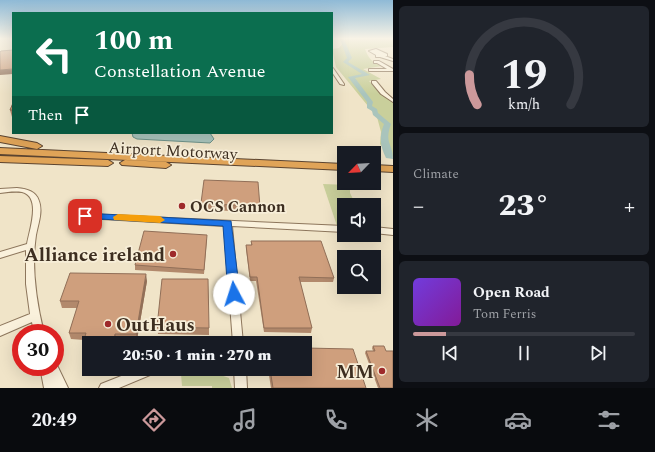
<!DOCTYPE html>
<html lang="en">
<head>
<meta charset="utf-8">
<style>
  :root { --surface:#171b24; --page:#20242c; --text:#f1f3f6; --muted:#9ea1a6; --line:#363941; --accent:#cc999b }
  body { margin:0; font-family:Spectral,serif; background:var(--page); color:var(--text); height:100vh; display:flex; flex-direction:column; font-size:15px; white-space:nowrap }
  * { box-sizing:border-box; margin:0 }
  p { font-size:13px; color:var(--muted) }
  .icon { flex:none; width:22px; height:22px; fill:none; stroke:currentColor; stroke-width:2; stroke-linecap:round; stroke-linejoin:round }
  .map { position:relative; flex:1; overflow:hidden }
  .sheet { display:flex; flex-direction:column; gap:6px; padding:6px; background:#0d0f14; width:262px }
  .sheet>* { flex:none }
  .top-card { position:absolute; left:12px; top:12px; width:321px; height:122px; border-radius:0px; box-shadow:0 4px 16px #0002; background:#0b6e4f; color:#fff; overflow:hidden }
  .needle { width:26px; rotate:245deg }
  .controls { position:absolute; left:337px; top:146px; display:grid; gap:8px }
  .controls a { display:grid; place-items:center; width:44px; height:44px; border-radius:0px; background:var(--surface); box-shadow:0 4px 16px #0002; font-size:20px }
  .speed { position:absolute; left:12px; top:324px; display:flex; gap:8px; font-size:20px; font-weight:700; text-align:center }
  .speed>* { display:grid; place-content:center; width:52px; height:52px; border-radius:50%; background:var(--surface); box-shadow:0 4px 16px #0002; line-height:1 }
  .speed .limit { border:6px solid #d22; background:#fff; color:#111 }
  .pin { position:absolute; display:grid; place-items:center; width:34px; height:34px; color:#fff; margin:-17px; border-radius:8px; box-shadow:0 2px 6px #0006 }
  .me { position:absolute; width:44px; margin:-22px; rotate:355deg; stroke-linejoin:round; filter:drop-shadow(0 0 3px #0008) }
  .turn { display:flex; align-items:center; gap:14px; height:84px; padding:0 16px; font-size:18px }
  .turn .icon { width:52px; height:52px; stroke-width:2.5 }
  .turn b { display:block; font-size:28px; line-height:34px }
  .then { display:flex; align-items:center; height:38px; padding:0 16px; background:#0003; gap:8px; font-size:15px }
  .big { font-size:30px; font-weight:800; line-height:1.1 }
  .sheet .card { flex:1; display:flex; flex-direction:column; justify-content:center; gap:6px; min-width:0; padding:0 14px; border-radius:6px; background:var(--page) }
  .sheet .dial { align-items:center; gap:0 }
  .dial svg { height:104px; overflow:visible; fill:none; stroke:var(--line); stroke-width:7; stroke-linecap:round; text-anchor:middle }
  .dial text { fill:var(--text); stroke:none }
  .song { display:flex; align-items:center; gap:12px }
  .cover { width:48px; height:48px; border-radius:6px; background:linear-gradient(135deg,hsl(260 70% 55%),hsl(290 70% 35%)) }
  .played { height:4px; border-radius:2px; background:linear-gradient(90deg,var(--accent) 15%,var(--line) 15%) }
  .keys { display:flex; justify-content:space-around; direction:ltr }
  .heat { display:flex; justify-content:space-between; align-items:center; font-size:22px; direction:ltr }
  .trip { position:absolute; left:82px; top:336px; width:230px; height:40px; border-radius:0px; background:var(--surface); box-shadow:0 4px 16px #0002; font-weight:800; line-height:40px; text-align:center }
  .dock { display:flex; height:64px; justify-content:space-around; align-items:center; background:#090b0e; color:var(--muted) }
  .dock .icon { width:28px; height:28px }
  .dock .current { color:var(--accent) }
  .dock b { font-size:18px; color:var(--text) }
  main { display:flex; flex:1; min-height:0 }
  .map>svg:first-child { display:block }
  .green { fill:#c9cf9b }
  .water { fill:#a9c4bc; stroke:#6f938a }
  .lines { fill:none; stroke-linecap:round; stroke-linejoin:round }
  .river { fill:#a9c4bc; fill-rule:evenodd }
  .minor-casing { stroke:#8d765c; stroke-width:2 }
  .highway-casing { stroke:#5b4430; stroke-width:2 }
  .minor { fill:#faf1dc; fill-rule:evenodd }
  .highway { fill:#e0a458; fill-rule:evenodd }
  .wall { fill:#b2896c }
  .shaded-wall { fill:#916f58 }
  .building { fill:#cf9f7d; stroke:#916f58 }
  .route { fill:#1a73e8; stroke:#114b97 }
  .slow { fill:#f59e0b }
  .poi-dot { fill:#9e2a2b; stroke:#f7eed8; stroke-width:1.5 }
  .labels { text-anchor:middle; stroke-width:3.5; stroke-linejoin:round; paint-order:stroke }
  .street-label { font-size:16px; fill:#3d2e20; stroke:#f7eed8 }
  .poi-label { font-size:16px; font-weight:bold; fill:#3d2e20; stroke:#f7eed8; text-anchor:start }
  .near-poi-label { font-size:19px; font-weight:bold; fill:#3d2e20; stroke:#f7eed8; text-anchor:end }
</style>
</head>
<body>
<main>
<div class="map">
<svg width="393" height="388" viewBox="0 0 393 388">
  <rect width="100%" height="100%" fill="#f0e4c8"/>
  <path class="green" d="M346 39H393V47L365 49C369 60 373 62 382 66L363 69 381 79 369 81 393 102V157L384 150 380 144 381 132 377 117 336 67 332 49 339 48Z
    M323 184 350 185V193L356 205H344V226H337Z
    M215 373 229 378 232 388H212V386H182L181 374Z"/>
  <path class="water" d="M132 133H210L214 139 210 143 137 139 133 137Z"/>
  <g class="lines">
    <path class="river" d="M340 39H344L352 58 348 62 370 75 355 78 373 102 372 106 377 109 378 113 391 124C384 143 393 144 393 159L386 158C380 146 379 136 384 124L373 115 372 111 367 108V102L348 77 362 74 343 62 347 58Z"/>
    <g class="minor-casing">
      <path id="minor" d="M376 49 387 54V56H385L393 59V61L380 57H376V55L369 51Z
        M374 61H379L393 69V71H369V69H387L377 63H374Z
        M332 68H333L344 84V85L340 84 332 72Z
        M372 81H376L385 92 393 99V102L381 94 372 83Z
        M17 188C27 189 36 191 39 201 43 212 38 224 36 235 35 243 34 251 34 259 34 284 38 309 44 333H34L32 322 0 336V326L30 314 26 284V250L0 258V252L27 244C29 231 42 197 22 192 15 191 7 192 0 193V189Z
        M82 214 344 226V232L232 226 243 343H233L224 226 85 218H82L81 216Z
        M374 227 393 229V235L374 233Z
        M55 363H56L68 388H44L40 367H55Z
        M139 369H169L167 373 163 374 150 375 119 388H99L101 384Z
        M234 369H246L247 388H235Z"/>
    </g>
    <g class="highway-casing">
      <path id="highway" d="M0 136 37 143 42 146 37 149 0 142Z
        M0 148 344 164V170L0 154Z
        M0 156 108 160 113 163 108 166 0 162Z
        M125 160 166 162 171 165 166 168 122 165 120 163Z
        M374 165 393 166V172L374 171Z"/>
    </g>
    <use href="#minor" class="minor"/>
    <use href="#highway" class="highway"/>
  </g>
  <path class="wall" d="M13 103V117H12L10 110Z
    M201 203 260 207 259 213 200 209Z
    M207 239 204 274 135 270V265Z
    M251 241 334 278 333 282H300L312 328 311 333 264 332 256 281H250L246 249V245H251Z
    M147 281 137 340H117L116 343H89V346H86L84 340 71 339 69 333 77 308H62L60 301Z
    M157 327 209 328V335L158 334Z
    M373 346 393 388H378L365 353 366 351H373L372 348Z
    M268 369H305L366 388H271Z"/>
  <path class="shaded-wall" d="M13 69V74L0 75V70Z
    M146 274 147 281 137 340 136 334Z
    M115 334 117 340 116 343H115L114 340Z"/>
  <path class="building" d="M13 50V69L0 70V52L1 51Z
    M13 103V110H10Z
    M204 180 258 182 260 207 201 203Z
    M144 231 207 235 204 270 135 265Z
    M251 241H321L334 278 299 277 312 328H264L257 277H250L246 245H252Z
    M70 273 146 274 136 334H115L114 340H84L86 333H69L79 301H60Z
    M162 279H208L209 328 157 327Z
    M373 346H384L386 351H393V388H380L366 351H375Z
    M305 348 353 349 366 388H273L270 369H305Z"/>
  <linearGradient id="sky" x2="0" y2="1"><stop stop-color="#8fbad6"/><stop offset="0.41" stop-color="#f8f3e6"/><stop offset="1" stop-color="#f8f3e6" stop-opacity="0"/></linearGradient>
  <rect width="393" height="94" fill="url(#sky)"/>
  <path class="route" d="M85 213 231 221 240 294 238 298 234 299 229 298 228 294 223 226 82 218 80 216 82 214Z"/>
  <path class="slow" d="M118 214 160 216 165 220 160 223 114 220 113 217Z"/>
  <g class="poi-dot">
    <circle cx="182" cy="206" r="4"/>
    <circle cx="173" cy="254" r="4"/>
    <circle cx="108" cy="324" r="4"/>
    <circle cx="382" cy="371" r="4"/>
  </g>
  <g class="labels">
    <g class="street-label">
      <text transform="translate(173 150) rotate(3)" y="6">Airport Motorway</text>
    </g>
    <g class="poi-label">
      <text x="190" y="212">OCS Cannon</text>
    </g>
    <g class="near-poi-label">
      <text x="165" y="261">Alliance ireland</text>
      <text x="116" y="331" text-anchor="start">OutHaus</text>
      <text x="374" y="378">MM</text>
    </g>
  </g>
</svg>
<div class="controls">
<a><svg class="needle" viewBox="-14 -14 28 28"><path d="M0-13l5 13h-10z" fill="#e53935"/><path d="M0 13l5-13h-10z" fill="#9ea1a6"/></svg></a>
<a><svg class="icon" aria-label="sound" viewBox="0 0 24 24"><path d="M4 9h4l5-4v14l-5-4H4zM17 9q2 3 0 6"/></svg></a>
<a><svg class="icon" aria-label="search" viewBox="0 0 24 24"><circle cx="10" cy="10" r="6"/><path d="M15 15l6 6"/></svg></a>
</div>
<div class="speed"><div class="limit">30</div></div>
<div class="pin" style="left:85px;top:216px;background:#d93025"><svg class="icon" aria-label="arrive" viewBox="0 0 24 24"><path d="M6 21V4h12l-3 4 3 4H6"/></svg></div>
<svg class="me" style="left:234px;top:294px" viewBox="-20 -20 40 40"><circle r="19" fill="#fff"/><path d="M0-13L10 11 0 6-10 11z" fill="#1a73e8"/></svg>
<div class="trip">20:50 · 1 min · 270 m</div>
<div class="top-card">
<div class="turn"><svg class="icon" aria-label="left" viewBox="0 0 24 24"><path d="M17 20v-9H6M10 6l-5 5 5 5"/></svg><div><b>100 m</b>Constellation Avenue</div></div>
<div class="then">Then<svg class="icon" aria-label="arrive" viewBox="0 0 24 24"><path d="M6 21V4h12l-3 4 3 4H6"/></svg></div>
</div>
</div>
<section class="sheet">
<div class="card dial"><svg viewBox="0 0 100 80">
<path d="M14 69A42 42 0 1 1 86 69"/>
<path d="M14 69A42 42 0 0 1 8 46" stroke="#cc999b"/>
<text x="50" y="56" font-size="32" font-weight="700">19</text>
<text x="50" y="72" font-size="11">km/h</text>
</svg></div>
<div class="card"><p>Climate</p>
<div class="heat"><a>−</a><b class="big">23°</b><a>+</a></div>
</div>
<div class="card">
<div class="song"><i class="cover"></i><div><b>Open Road</b><p>Tom Ferris</p></div></div>
<div class="played"></div>
<div class="keys"><svg class="icon" aria-label="previous" viewBox="0 0 24 24"><path d="M18 5L8 12l10 7zM5 5v14"/></svg><svg class="icon" aria-label="pause" viewBox="0 0 24 24"><path d="M8 5v14M16 5v14"/></svg><svg class="icon" aria-label="next" viewBox="0 0 24 24"><path d="M6 5l10 7-10 7zM19 5v14"/></svg></div>
</div>
</section>
</main>
<nav class="dock">
<b>20:49</b>
<svg class="icon current" aria-label="directions" viewBox="0 0 24 24"><path d="M12 3l9 9-9 9-9-9zM9 14v-3h6M13 9l2 2-2 2"/></svg>
<svg class="icon" aria-label="music" viewBox="0 0 24 24"><path d="M9 18V5l10-2v13"/><circle cx="6" cy="18" r="3"/><circle cx="16" cy="16" r="3"/></svg>
<svg class="icon" aria-label="phone" viewBox="0 0 24 24"><path d="M5 4h4l2 5-3 2q2 4 5 5l2-3 5 2v4C11 20 4 13 5 4z"/></svg>
<svg class="icon" aria-label="climate" viewBox="0 0 24 24"><path d="M12 3v18M4 7l16 10M4 17L20 7"/></svg>
<svg class="icon" aria-label="car" viewBox="0 0 24 24"><path d="M5 17H2v-5l4-1 3-4h7l3 4 3 1v5h-3M9 17h6M6 11h13"/><circle cx="7" cy="17" r="2"/><circle cx="17" cy="17" r="2"/></svg>
<svg class="icon" aria-label="filters" viewBox="0 0 24 24"><path d="M4 7h16M4 17h16"/><circle cx="9" cy="7" r="2"/><circle cx="15" cy="17" r="2"/></svg>
</nav>
</body>
</html>
